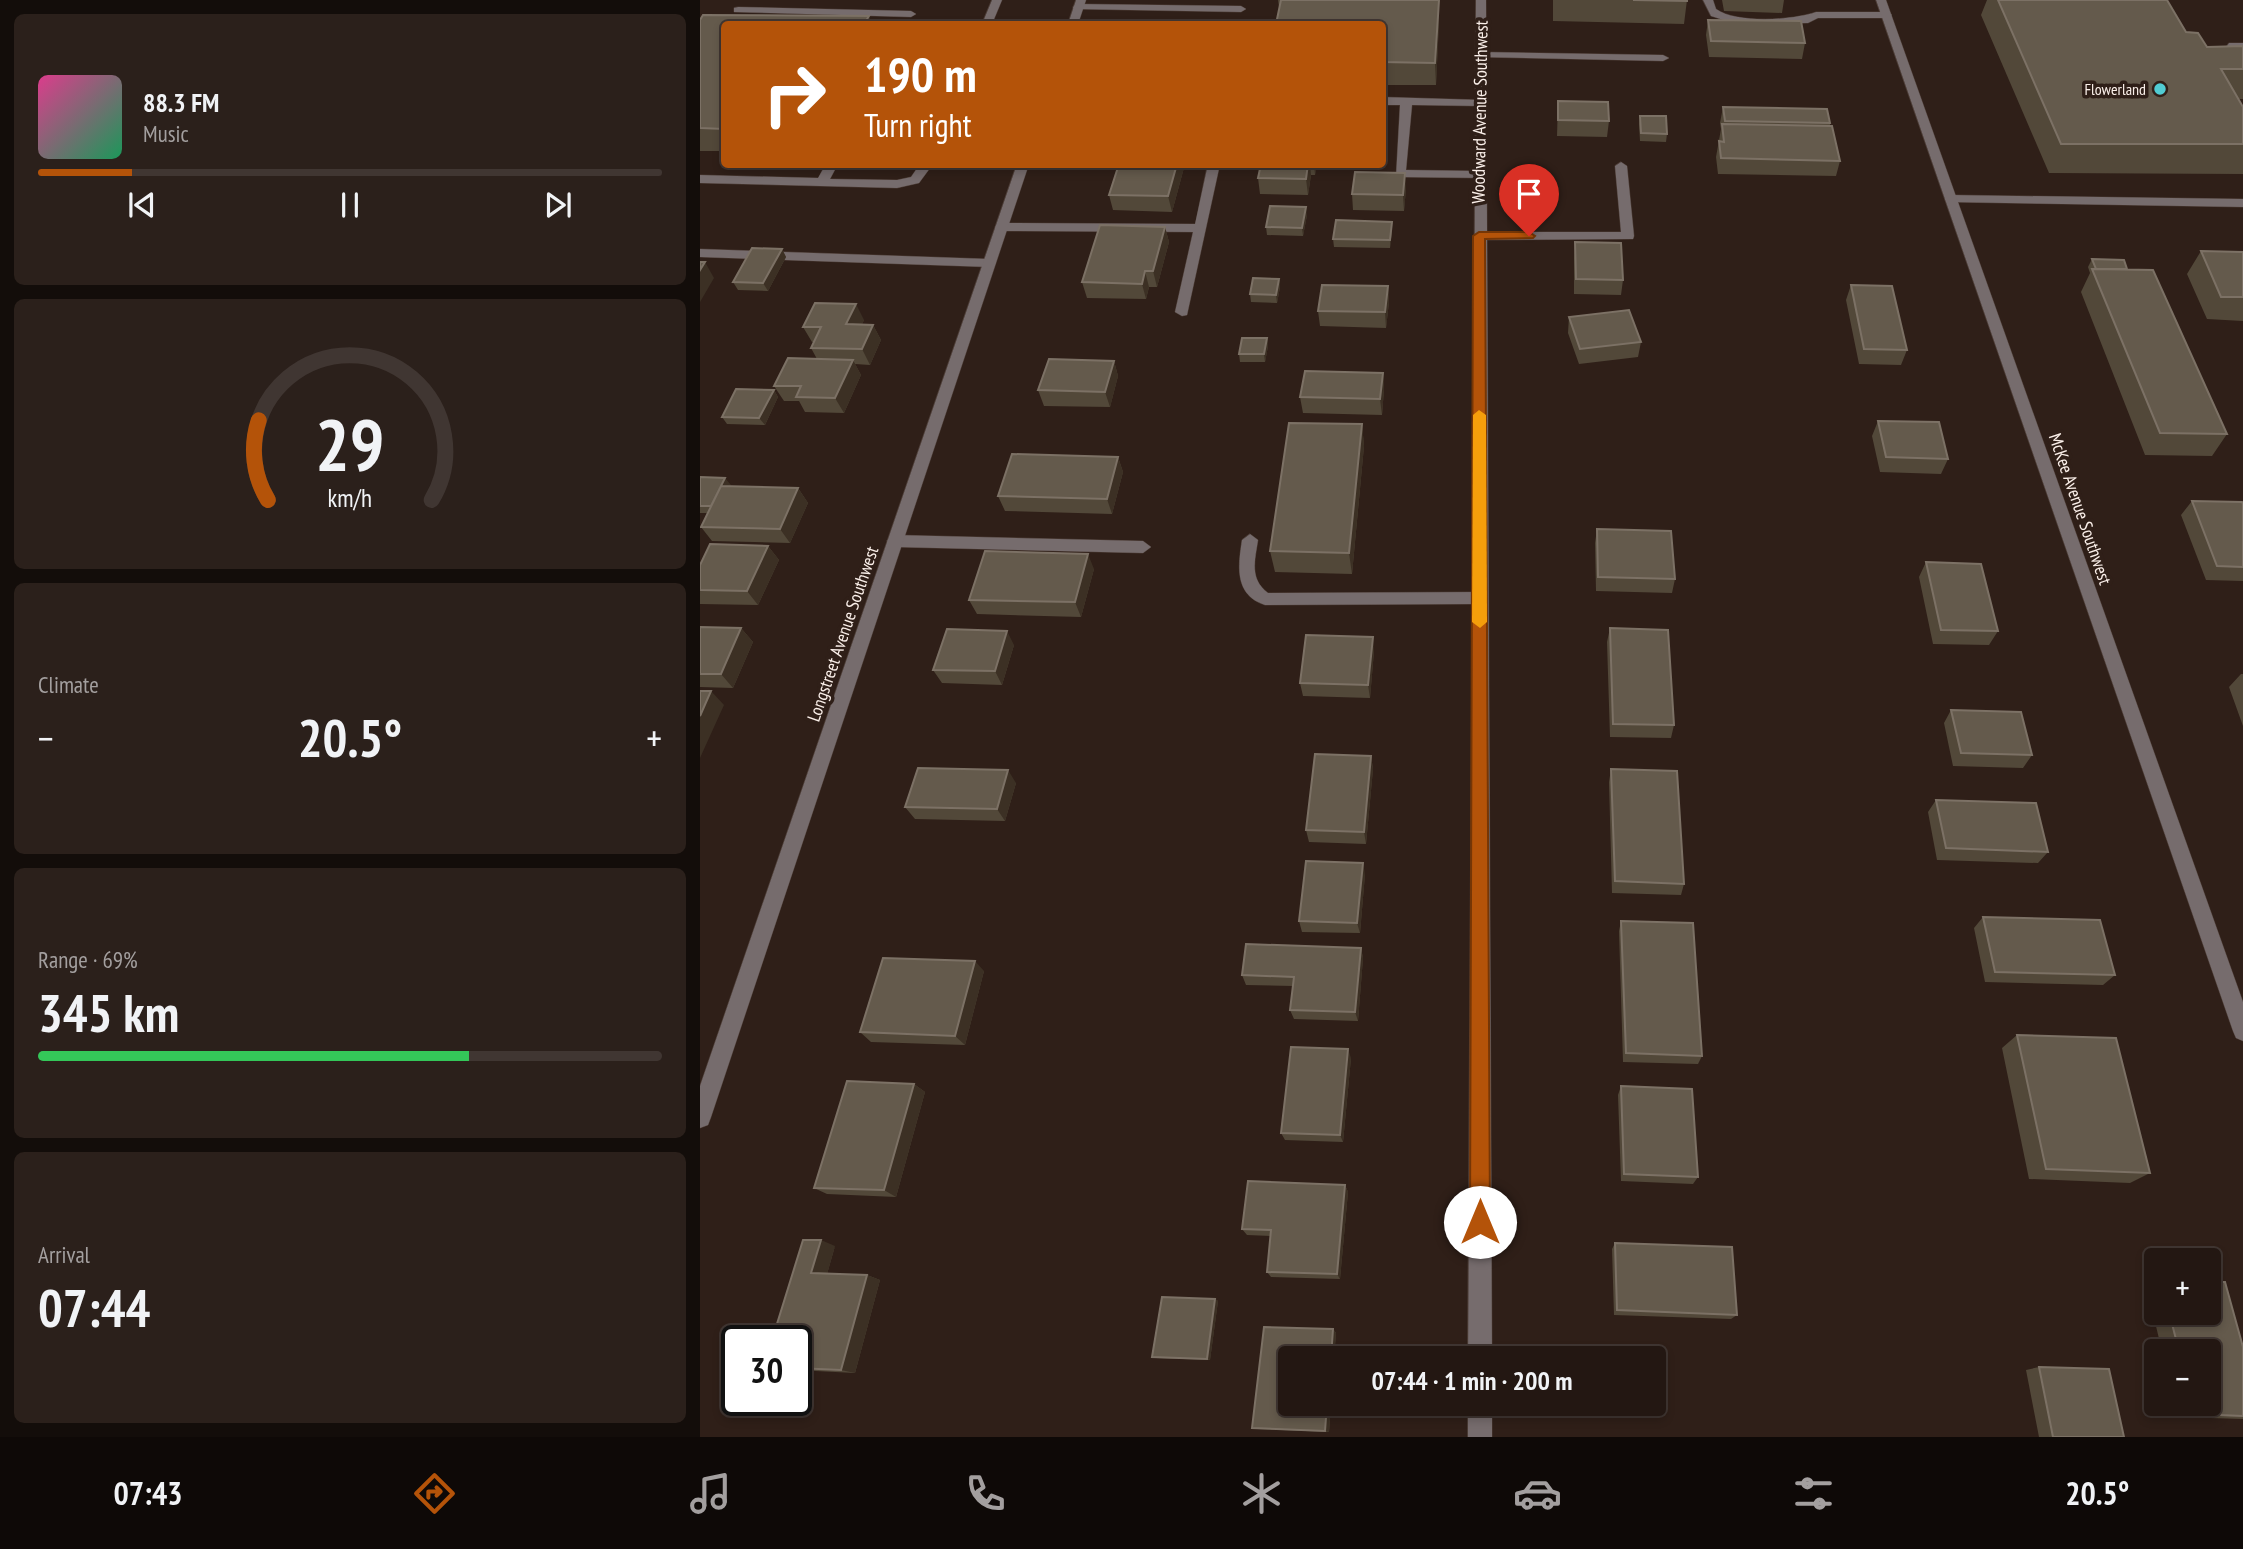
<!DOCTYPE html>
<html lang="en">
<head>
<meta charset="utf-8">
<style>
  :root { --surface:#231712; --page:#2b201b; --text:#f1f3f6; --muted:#a39f9f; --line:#403632; --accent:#b45309 }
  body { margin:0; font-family:"PT Sans Narrow",sans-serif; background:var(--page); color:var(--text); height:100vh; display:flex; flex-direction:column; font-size:26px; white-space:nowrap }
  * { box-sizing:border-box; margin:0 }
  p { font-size:23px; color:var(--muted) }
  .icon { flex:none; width:38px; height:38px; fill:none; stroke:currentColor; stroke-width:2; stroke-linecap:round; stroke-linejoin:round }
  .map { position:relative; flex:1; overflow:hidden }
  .details { display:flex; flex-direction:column; gap:14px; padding:14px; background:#130d0a; width:700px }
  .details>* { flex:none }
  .banner { position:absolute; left:21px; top:21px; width:665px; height:147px; border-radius:7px; box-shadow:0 4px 10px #0003,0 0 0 2px var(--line); background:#b45309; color:#fff; overflow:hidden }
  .tools { position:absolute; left:1444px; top:1248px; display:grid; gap:14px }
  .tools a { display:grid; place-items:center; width:77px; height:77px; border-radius:7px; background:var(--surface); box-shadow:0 4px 10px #0003,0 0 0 2px var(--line); font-size:35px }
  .speed { position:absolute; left:21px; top:1325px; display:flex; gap:14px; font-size:35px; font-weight:700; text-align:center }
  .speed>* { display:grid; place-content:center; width:91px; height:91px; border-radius:50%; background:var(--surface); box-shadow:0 4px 10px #0003,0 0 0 2px var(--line); line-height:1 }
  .speed .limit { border:4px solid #111; border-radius:10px; background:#fff; color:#111 }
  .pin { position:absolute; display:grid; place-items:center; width:60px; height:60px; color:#fff; margin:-72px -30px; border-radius:50% 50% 50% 0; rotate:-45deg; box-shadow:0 0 7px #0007 }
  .pin .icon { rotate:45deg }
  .me { position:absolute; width:77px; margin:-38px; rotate:0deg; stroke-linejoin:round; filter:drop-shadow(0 0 5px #0008) }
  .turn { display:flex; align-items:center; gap:24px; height:147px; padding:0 28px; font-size:32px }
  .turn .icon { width:91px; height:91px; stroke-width:2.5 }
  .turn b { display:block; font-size:49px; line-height:60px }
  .big { font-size:52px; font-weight:700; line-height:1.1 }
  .details .widget { flex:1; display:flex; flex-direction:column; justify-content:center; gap:10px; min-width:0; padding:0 24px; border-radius:10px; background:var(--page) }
  .details .dial { align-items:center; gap:0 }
  .dial svg { height:182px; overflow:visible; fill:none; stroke:var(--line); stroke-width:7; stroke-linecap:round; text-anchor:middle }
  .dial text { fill:var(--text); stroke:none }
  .song { display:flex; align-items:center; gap:21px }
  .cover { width:84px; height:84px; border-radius:10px; background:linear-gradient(135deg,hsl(330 70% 55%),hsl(150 70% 35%)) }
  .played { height:7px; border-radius:4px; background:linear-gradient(90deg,var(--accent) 15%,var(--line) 15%) }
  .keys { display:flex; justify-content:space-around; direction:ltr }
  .heat { display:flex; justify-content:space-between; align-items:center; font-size:38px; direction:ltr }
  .charge { height:10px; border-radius:5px; background:linear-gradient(90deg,#34c759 69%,var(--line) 0) }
  .trip { position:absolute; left:578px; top:1346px; width:388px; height:70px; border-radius:7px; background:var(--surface); box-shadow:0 4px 10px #0003,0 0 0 2px var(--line); font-weight:700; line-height:70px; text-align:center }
  .dock { display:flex; height:112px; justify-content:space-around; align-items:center; background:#0e0907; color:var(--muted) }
  .dock .icon { width:49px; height:49px }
  .dock .active { color:var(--accent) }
  .dock b { font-size:32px; color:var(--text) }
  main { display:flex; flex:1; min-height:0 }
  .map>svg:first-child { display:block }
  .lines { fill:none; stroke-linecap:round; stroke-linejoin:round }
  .service-casing { stroke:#4c3c35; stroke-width:1 }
  .minor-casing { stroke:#4c3c35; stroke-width:1 }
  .service { fill:#766c6d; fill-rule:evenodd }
  .minor { fill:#766c6d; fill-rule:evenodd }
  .wall { fill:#524839 }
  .shaded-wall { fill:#3c3024 }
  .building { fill:#645a4c; stroke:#7c7165; stroke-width:2 }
  .route { fill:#b45309; stroke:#753606; stroke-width:2 }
  .slow { fill:#f59e0b }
  .poi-dot { fill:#51ccd3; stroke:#2f1f18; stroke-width:2.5 }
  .labels { text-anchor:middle; stroke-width:7; stroke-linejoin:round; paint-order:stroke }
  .far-poi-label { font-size:16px; fill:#fbf0ea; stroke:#2f1f18; text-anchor:end }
  .street-label { font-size:18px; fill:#fbf0ea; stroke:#2f1f18 }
</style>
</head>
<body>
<main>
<section class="details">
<div class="widget">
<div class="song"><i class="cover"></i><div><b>88.3 FM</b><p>Music</p></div></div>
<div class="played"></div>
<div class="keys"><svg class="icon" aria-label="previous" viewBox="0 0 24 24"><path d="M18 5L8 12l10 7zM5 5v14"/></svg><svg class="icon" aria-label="pause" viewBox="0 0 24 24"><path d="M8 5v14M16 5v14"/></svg><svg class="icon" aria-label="next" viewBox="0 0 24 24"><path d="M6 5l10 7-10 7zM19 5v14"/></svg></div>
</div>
<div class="widget dial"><svg viewBox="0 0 100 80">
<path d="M14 69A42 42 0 1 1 86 69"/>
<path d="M14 69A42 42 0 0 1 10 34" stroke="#b45309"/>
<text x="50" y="56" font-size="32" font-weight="700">29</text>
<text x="50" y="72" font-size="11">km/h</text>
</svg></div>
<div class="widget"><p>Climate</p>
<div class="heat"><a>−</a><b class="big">20.5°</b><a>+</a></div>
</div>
<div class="widget"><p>Range · 69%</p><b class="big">345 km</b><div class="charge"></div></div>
<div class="widget"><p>Arrival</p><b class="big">07:44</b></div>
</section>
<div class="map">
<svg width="1543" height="1437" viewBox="0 0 1543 1437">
  <rect width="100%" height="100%" fill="#2f1f18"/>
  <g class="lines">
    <g class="service-casing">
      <path id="service" d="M292 0H302L292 24H282Z
        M1003 0H1013L1016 9C1037 24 1093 20 1116 12H1187L1192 15 1187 18H1118L1108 23 1059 24 1033 23 1011 16Z
        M378 4 541 6 546 9 541 12 374 9 373 7Z
        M38 7 211 11 216 14 211 17 34 12V8Z
        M1529 43H1543V49H1536L1535 52 1543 66V79L1539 78 1523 52Z
        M781 52 963 55 969 58 963 61 777 57V53Z
        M682 97 783 100 785 102 779 106 712 105 706 170 779 171 783 172V178L696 177 700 105H682Z
        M921 162 927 166 934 236 933 239 779 240 773 236 779 232H921L915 166Z
        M126 164H138L130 179 197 180 211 177 220 164H233L219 183 197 188 0 183V175L118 178Z
        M508 164H520L487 315 482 316 475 312 493 232 301 231 295 227 301 223 495 224Z
        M1251 195 1543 199V207L1247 202 1245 199Z
        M0 249 289 259 296 263 289 267 0 257Z
        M550 534 558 540C555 560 549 579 568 593L780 592 788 598 780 604 565 605C534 595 538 566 542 540Z
        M195 535 443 541 451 547 443 553 195 547 187 541Z"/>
    </g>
    <g class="minor-casing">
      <path id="minor" d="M376 0H386L378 24H368Z
        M776 0H786L792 1358H768Z
        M1176 0H1186L1543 1002V1041L1536 1038 1533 1031Z
        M317 164H329L11 1117 8 1125 0 1128V1086Z
        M768 1404H792V1437H768Z"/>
    </g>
    <use href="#service" class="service"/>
    <use href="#minor" class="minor"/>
  </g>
  <path class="wall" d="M578 0H739V22L736 85H682V24L579 7Z
    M853 0H987L984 24 853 21Z
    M1022 0H1084L1082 13 1024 11Z
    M1287 0H1298L1486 32 1507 47 1543 46V99H1538L1543 107V174L1349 173 1281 15Z
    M0 20 24 24V151H0Z
    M1008 20 1105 43 1102 59 1009 57 1006 35Z
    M858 101 909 121 907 137 857 136Z
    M1023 107 1130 123V126L1140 161 1136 176 1018 174 1016 157 1021 129 1020 123Z
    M940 116 967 134 966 142 940 141 939 124Z
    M419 164H485L472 212 413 210 409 195Z
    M561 164H617L615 175H611L608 195 560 194 558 178Z
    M706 188 704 211 653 210 652 194Z
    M607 215 603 236 567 235 566 227Z
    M692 222V230L690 248 634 247 633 239Z
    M465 227 469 242 457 287H449L446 299 387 298 382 282Z
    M875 242 923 280 921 295 874 294V258Z
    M82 249 86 257 68 291 38 290 33 282Z
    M1501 251 1543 252V321L1507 319 1487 274Z
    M1392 259 1427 269 1527 434 1512 456 1445 455 1381 292 1390 273 1388 267Z
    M579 279 580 287 577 303 551 302 550 294Z
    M1151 285 1207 350 1201 365 1159 364 1146 300Z
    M688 286 689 302 686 328 620 326 618 311Z
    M869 317 941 342 938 357 879 364 868 333Z
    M164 320 162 324 173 325 181 340 170 365 155 364 161 375 144 413 105 412 99 401H84L74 386 117 359 111 348 114 342H112L103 327Z
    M567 338 568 346 565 362H540L539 354Z
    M414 361 418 376 410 407 344 406 338 390Z
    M683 373 684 389 682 415 603 413 600 397Z
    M74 390 78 397 65 425 27 424 22 417Z
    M1178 421 1248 459 1241 474 1180 472 1172 436Z
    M662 424 664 446 652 574 575 572 570 551Z
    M418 457 423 472 412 514 305 511 298 496Z
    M0 477 25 478 30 486 98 488 108 503 90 543 12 541 1 527 7 513H0Z
    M1492 501 1543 504V581L1506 580 1481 515Z
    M897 529 975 579 972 593 896 591 895 543Z
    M68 546 79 560 58 605 0 604V565Z
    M1226 562 1298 631 1289 645 1233 644 1219 577Z
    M394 569 381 617 277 614 269 600Z
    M0 627 41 628 53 642 33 688 0 687Z
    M910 628 974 725 971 738 910 737 907 642Z
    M314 645 302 685 242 683 233 670Z
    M674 651 670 698 603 696 600 683Z
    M1541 674H1543V726L1529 687Z
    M1251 710 1332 755 1323 768 1253 766 1244 723Z
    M671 756 673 769 666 844 609 842 606 830Z
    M911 769 984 884 981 895 912 893 909 782Z
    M316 783 305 821 215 819 205 807Z
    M1236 800 1348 852 1338 863 1237 860 1228 812Z
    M665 874 660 933 602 932 599 921Z
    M1283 917 1415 975 1403 985 1285 982 1274 928Z
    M921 921 1002 1056 998 1064 923 1062 919 931Z
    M661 948 663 958 658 1021 594 1019 590 1010 593 986 546 985 542 975Z
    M284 971 265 1045 171 1042 160 1032Z
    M1317 1035 1450 1173 1430 1183 1329 1179 1302 1048Z
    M651 1058 643 1142 585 1140 581 1133Z
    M214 1084 225 1092 196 1197 127 1194 114 1188Z
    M921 1086 998 1177 993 1184 921 1181 918 1095Z
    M645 1185 648 1192 640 1279 571 1277 567 1272 571 1236 547 1235 542 1229Z
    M915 1243 1037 1315 1031 1319 914 1315 912 1249Z
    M135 1246 127 1274 167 1275 180 1280 155 1373 96 1370V1340Z
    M1456 1281V1312H1508L1543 1347V1419L1478 1417 1475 1404H1508V1351H1462L1446 1285Z
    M515 1299 518 1301 510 1360 456 1358 452 1357Z
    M564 1327 633 1329 636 1333 634 1358H590V1404H631L629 1432 557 1429 552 1428Z
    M1339 1367 1424 1437H1339L1326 1370Z"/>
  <path class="shaded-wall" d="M739 0V22L736 85 735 63Z
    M169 16 172 24H164Z
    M477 164H485L472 212 468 196Z
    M608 164H610L611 175 608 195 606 179Z
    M614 164H617L615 175Z
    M705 173 706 188 704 211 703 195Z
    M606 207 607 215 603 236 602 228Z
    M692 222V230L690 248V240Z
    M465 227 469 242 457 287 453 271Z
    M82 249 86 257 68 291 63 283Z
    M5 262 14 278 0 302V270Z
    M445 271 449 287 446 299 442 284Z
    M579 279 580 287 577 303 576 295Z
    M688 286 689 302 686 328 685 312Z
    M156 304 164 320 155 340 146 324Z
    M173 325 181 340 170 365 162 349Z
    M567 338 568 346 565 362 564 354Z
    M153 360 161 375 144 413 135 398Z
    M414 361 418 376 410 407 405 392Z
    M683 373 684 389 682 415 680 399Z
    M74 390 78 397 65 425 59 418Z
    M662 424 664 446 652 574 649 553Z
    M418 457 423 472 412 514 407 499Z
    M25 478 31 485 17 513 11 506Z
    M98 488 108 503 90 543 80 529Z
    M68 546 79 560 58 605 47 591Z
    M388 554 394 569 381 617 375 602Z
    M41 628 53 642 33 688 21 674Z
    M307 631 314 645 302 685 295 671Z
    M673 637 674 651 670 698 668 685Z
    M11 691 24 705 0 758V716Z
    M671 756 673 769 666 844 664 832Z
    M308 770 316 783 305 821 297 809Z
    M663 863 665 874 660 933 657 923Z
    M661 948 663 958 658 1021 655 1012Z
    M275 961 284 971 265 1045 255 1036Z
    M648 1049 651 1058 643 1142 640 1135Z
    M214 1084 225 1092 196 1197 184 1190Z
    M645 1185 648 1192 640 1279 637 1274Z
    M121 1240 135 1246 126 1278 111 1273Z
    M167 1275 180 1280 155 1373 141 1370Z
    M515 1299 518 1301 510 1360 507 1359Z
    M633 1329 636 1333 634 1358H631Z
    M627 1404H631L629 1432 625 1431Z"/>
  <path class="building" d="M581 0H739L735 63 682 62V24H576Z
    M933 0H987V1Z
    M1298 0H1467L1486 32 1498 33 1507 47 1543 46V69H1521L1543 107V144H1361Z
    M3 15 169 16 164 24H24V129L0 128V20Z
    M1008 20 1101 21 1105 43 1011 41Z
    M858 101 908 102 909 121 858 120Z
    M1023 107 1127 109 1130 123 1025 121Z
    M940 116H966L967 134 941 133Z
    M1022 124 1132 126 1140 161 1021 158 1019 141 1024 142Z
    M419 164H477L468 196 409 195Z
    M561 164H608L606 179 558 178Z
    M655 172 705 173 703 195 652 194Z
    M570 206 606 207 602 228 566 227Z
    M636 220 692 222 690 240 633 239Z
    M400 225 465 227 453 271H445L442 284 382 282Z
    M875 242 921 243 923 280 876 279Z
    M52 248 82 249 63 283 33 282Z
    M1501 251 1543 252V297H1521Z
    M1392 259 1424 260 1427 269H1396Z
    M0 262H5L0 270Z
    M1392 269 1453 270 1527 434 1460 433Z
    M553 278 579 279 576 295 550 294Z
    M622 285 688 286 685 312 618 311Z
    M1151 285 1192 286 1207 350 1164 349Z
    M115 303 156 304 146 324 173 325 162 349 111 348 121 327H103Z
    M929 310 941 342 880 349 869 317Z
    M542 338H567L564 354H539Z
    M88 358 153 360 135 398 96 397 101 386H74Z
    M349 359 414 361 405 392 338 390Z
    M605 371 683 373 680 399 600 397Z
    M36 389 74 390 59 418 22 417Z
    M1178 421 1239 422 1248 459 1186 457Z
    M589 423 662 424 649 553 570 551Z
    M312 454 418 457 407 499 298 496Z
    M0 477 25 478 11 506H0Z
    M21 486 98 488 80 529 1 527Z
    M1492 501 1542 502 1543 504V567L1517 566Z
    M897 529 971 531 975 579 898 577Z
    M10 544 68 546 47 591 0 590V565Z
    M285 551 388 554 375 602 269 600Z
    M1226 562 1281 564 1298 631 1241 630Z
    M0 627 41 628 21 674H0Z
    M910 628 968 630 974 725 913 724Z
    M247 629 307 631 295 671 233 670Z
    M606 635 673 637 668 685 600 683Z
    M0 691H11L0 716Z
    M1251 710 1321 712 1332 755 1261 753Z
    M615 754 671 756 664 832 606 830Z
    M218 768 308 770 297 809 205 807Z
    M911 769 977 771 984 884 915 881Z
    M1236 800 1336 803 1348 852 1246 848Z
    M606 861 663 863 657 923 599 921Z
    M1283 917 1400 920 1415 975 1295 972Z
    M921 921 993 923 1002 1056 926 1053Z
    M546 944 661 948 655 1012 590 1010 594 977 542 975Z
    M183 958 275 961 255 1036 160 1032Z
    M1317 1035 1416 1038 1450 1173 1346 1169Z
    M591 1047 648 1049 640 1135 581 1133Z
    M147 1081 214 1084 184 1190 114 1188Z
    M921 1086 992 1089 998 1177 924 1174Z
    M548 1181 645 1185 637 1274 567 1272 571 1230 542 1229Z
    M103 1240H121L111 1273 167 1275 141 1370 96 1368V1340H72Z
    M915 1243 1032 1247 1037 1315 917 1310Z
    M1508 1282H1525L1543 1347V1416L1495 1414 1492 1404H1508V1351H1479L1469 1312H1508Z
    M462 1297 515 1299 507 1359 452 1357Z
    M564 1327 633 1329 631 1358H590V1404H627L625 1431 552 1428Z
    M1339 1367 1409 1369 1424 1437H1353Z"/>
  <path class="route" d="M829 232 835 236 833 238 785 239 790 1222 787 1230 780 1232 773 1230 770 1222 773 236 779 232Z"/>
  <path class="slow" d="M779 410 786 415 787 622 780 628 772 622 773 415Z"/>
  <circle class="poi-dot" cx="1460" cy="89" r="7"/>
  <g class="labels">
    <g class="far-poi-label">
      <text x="1446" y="95">Flowerland</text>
    </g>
    <g class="street-label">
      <text transform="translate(780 112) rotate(-89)" y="6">Woodward Avenue Southwest</text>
      <text transform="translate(1380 509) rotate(71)" y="6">McKee Avenue Southwest</text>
      <text transform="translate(143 634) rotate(-71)" y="6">Longstreet Avenue Southwest</text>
    </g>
  </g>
</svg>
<div class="tools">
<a>+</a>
<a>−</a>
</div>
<div class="speed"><div class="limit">30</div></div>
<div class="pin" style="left:829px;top:236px;background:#d93025"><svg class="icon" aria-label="arrive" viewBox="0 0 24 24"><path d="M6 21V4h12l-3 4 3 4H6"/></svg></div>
<svg class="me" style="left:780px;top:1222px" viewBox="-20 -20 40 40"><circle r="19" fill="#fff"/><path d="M0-13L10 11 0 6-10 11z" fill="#b45309"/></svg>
<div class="trip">07:44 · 1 min · 200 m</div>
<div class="banner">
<div class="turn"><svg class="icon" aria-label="right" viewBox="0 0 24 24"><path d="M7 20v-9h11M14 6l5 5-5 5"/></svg><div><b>190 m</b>Turn right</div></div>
</div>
</div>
</main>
<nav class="dock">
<b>07:43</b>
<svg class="icon active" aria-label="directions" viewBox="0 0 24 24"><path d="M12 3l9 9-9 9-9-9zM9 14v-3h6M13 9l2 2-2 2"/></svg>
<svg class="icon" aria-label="music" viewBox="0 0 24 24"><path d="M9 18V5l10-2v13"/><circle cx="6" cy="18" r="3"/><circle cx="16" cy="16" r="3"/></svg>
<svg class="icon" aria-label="phone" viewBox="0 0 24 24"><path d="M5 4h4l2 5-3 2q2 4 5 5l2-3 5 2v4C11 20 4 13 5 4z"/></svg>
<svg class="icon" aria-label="climate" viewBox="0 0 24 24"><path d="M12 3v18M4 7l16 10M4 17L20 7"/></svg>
<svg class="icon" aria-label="car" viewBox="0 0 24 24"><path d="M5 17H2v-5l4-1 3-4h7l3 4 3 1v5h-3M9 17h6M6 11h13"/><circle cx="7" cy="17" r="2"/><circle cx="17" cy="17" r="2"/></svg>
<svg class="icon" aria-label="filters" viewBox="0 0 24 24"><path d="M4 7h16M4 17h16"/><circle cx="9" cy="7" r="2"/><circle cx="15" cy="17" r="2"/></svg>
<b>20.5°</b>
</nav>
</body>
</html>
